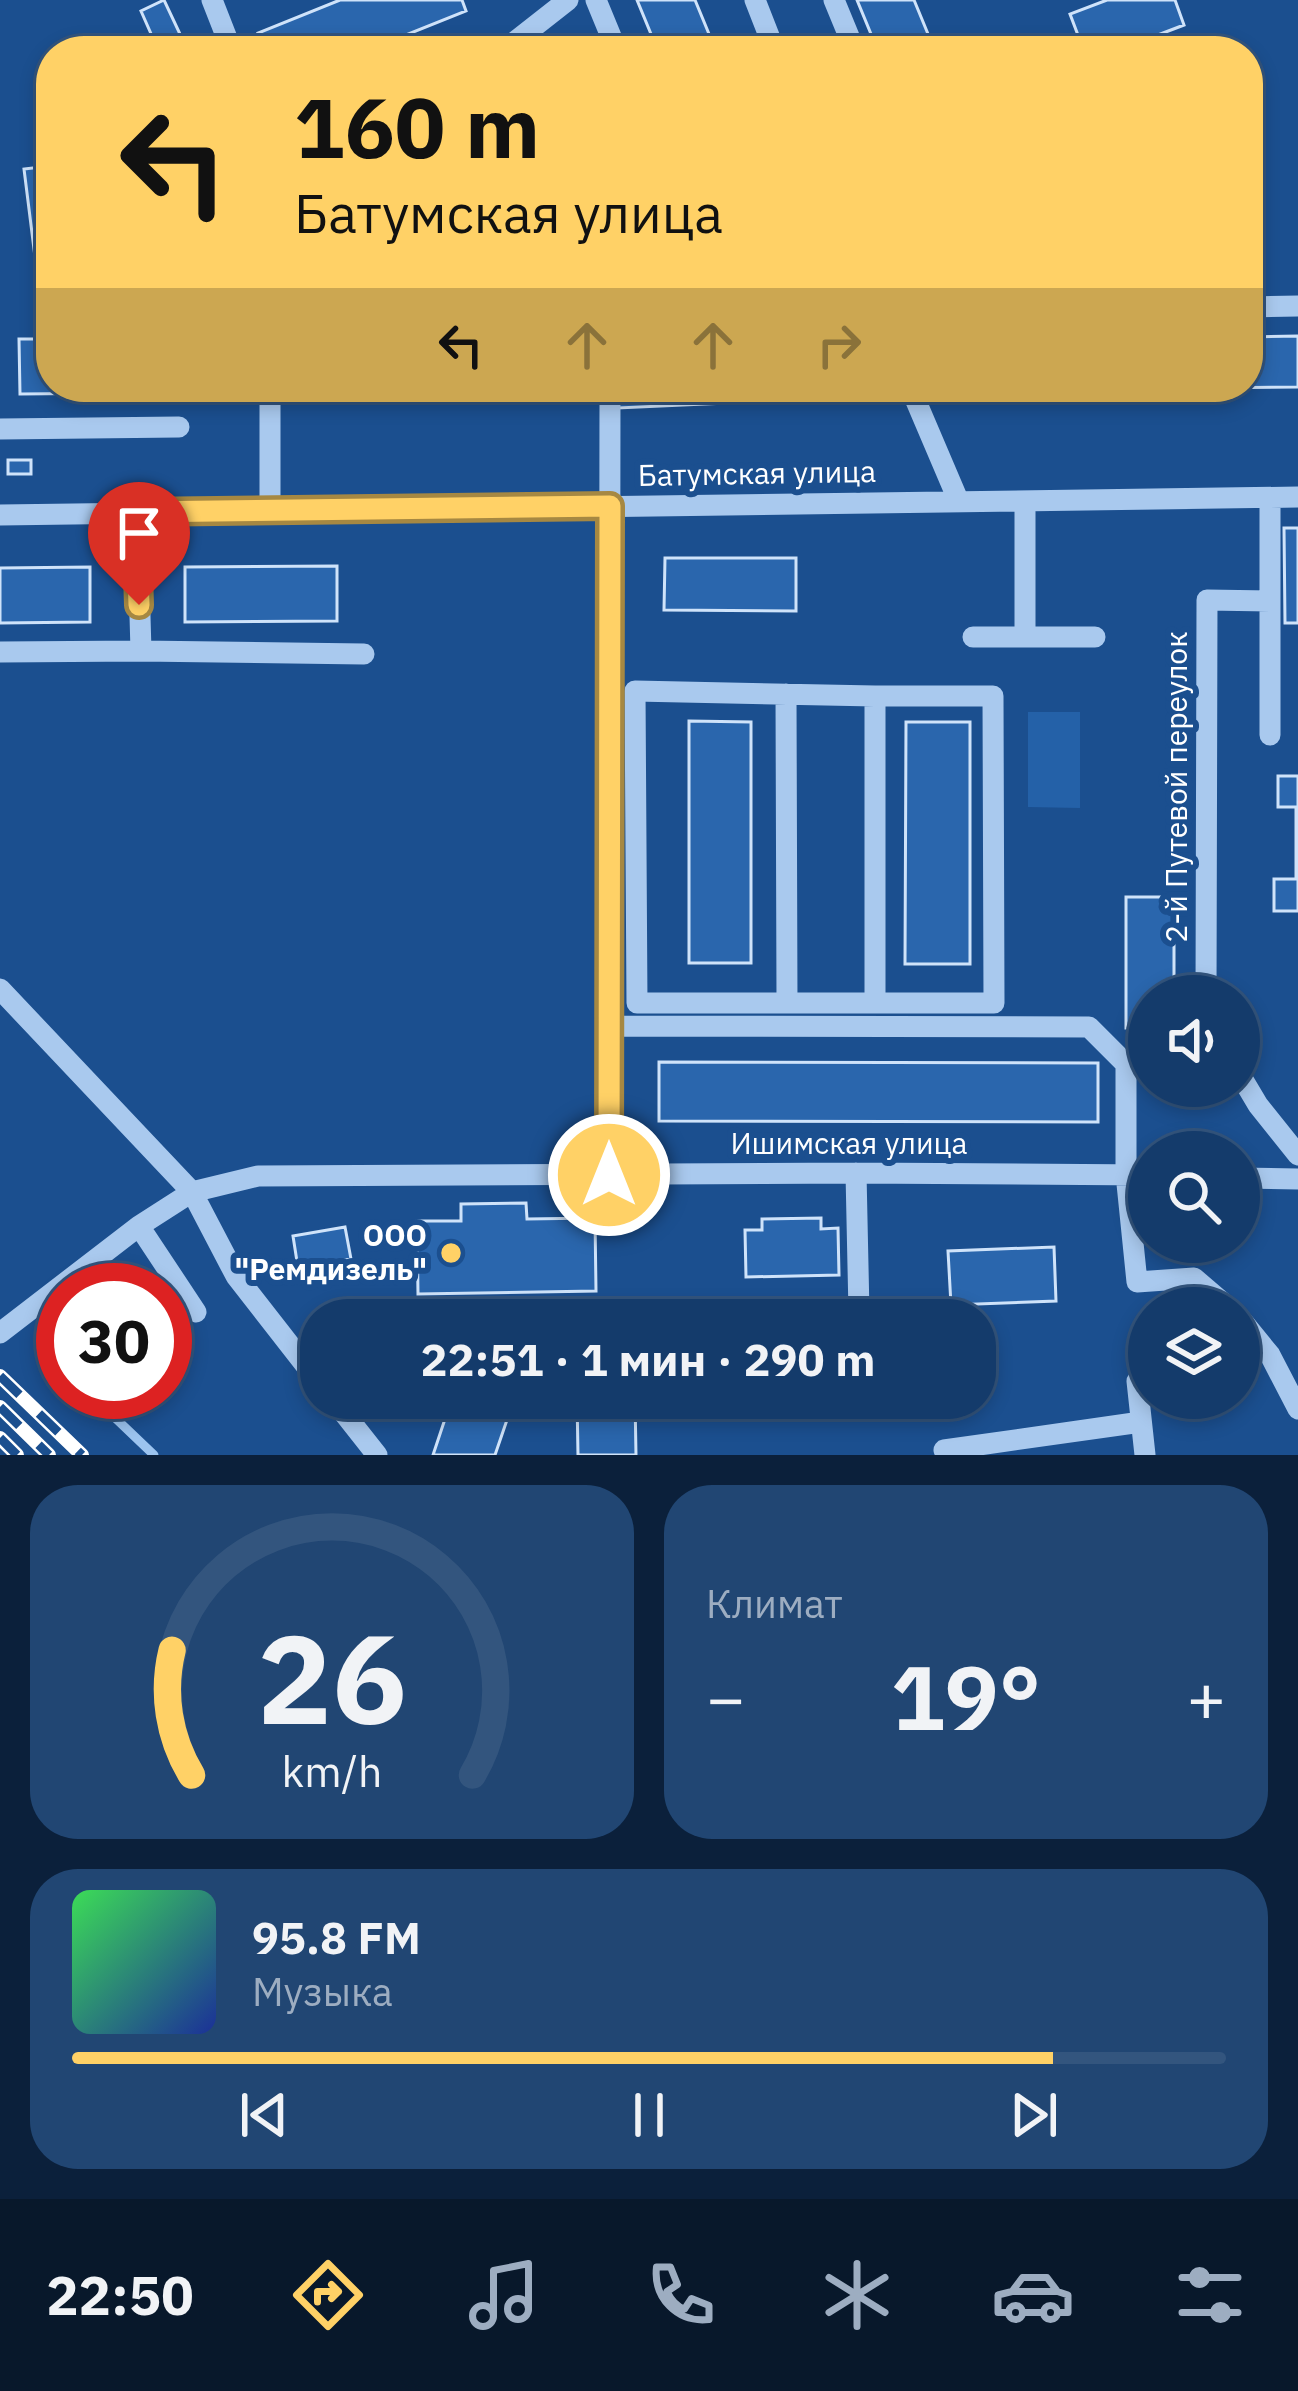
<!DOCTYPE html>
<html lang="ru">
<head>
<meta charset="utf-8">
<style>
  :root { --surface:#143b6b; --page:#214673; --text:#f1f3f6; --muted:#9dadc1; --line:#33557e; --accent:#ffd166 }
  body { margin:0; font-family:"IBM Plex Sans",sans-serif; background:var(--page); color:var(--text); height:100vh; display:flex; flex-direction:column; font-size:45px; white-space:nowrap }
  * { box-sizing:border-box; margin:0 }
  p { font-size:39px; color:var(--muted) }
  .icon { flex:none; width:66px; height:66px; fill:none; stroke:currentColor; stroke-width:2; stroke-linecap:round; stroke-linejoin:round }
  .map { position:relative; height:1455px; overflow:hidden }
  .panel { display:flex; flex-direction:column; gap:30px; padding:30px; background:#0b203b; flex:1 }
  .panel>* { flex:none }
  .banner { position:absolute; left:36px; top:36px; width:1227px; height:366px; border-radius:48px; box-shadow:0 6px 18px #0003,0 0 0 3px var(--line); background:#ffd166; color:#111; overflow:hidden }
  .tools { position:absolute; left:1128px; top:975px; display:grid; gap:24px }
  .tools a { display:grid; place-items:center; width:132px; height:132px; border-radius:50%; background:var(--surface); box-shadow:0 6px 18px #0003,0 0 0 3px var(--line); font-size:60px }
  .speed { position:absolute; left:36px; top:1263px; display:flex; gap:24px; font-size:60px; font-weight:700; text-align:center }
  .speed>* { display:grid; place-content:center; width:156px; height:156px; border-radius:50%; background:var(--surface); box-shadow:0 6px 18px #0003,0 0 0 3px var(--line); line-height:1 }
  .speed .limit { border:18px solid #d22; background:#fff; color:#111 }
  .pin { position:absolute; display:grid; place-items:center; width:102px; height:102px; color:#fff; margin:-123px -51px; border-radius:50% 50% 50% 0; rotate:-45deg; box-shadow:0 0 12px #0007 }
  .pin .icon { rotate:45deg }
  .me { position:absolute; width:132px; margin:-66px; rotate:0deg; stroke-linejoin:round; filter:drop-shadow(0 0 9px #0008) }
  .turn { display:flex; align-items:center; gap:42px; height:252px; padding:0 60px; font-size:54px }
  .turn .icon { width:156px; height:156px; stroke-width:2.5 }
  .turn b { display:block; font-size:84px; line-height:102px }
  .lanes { display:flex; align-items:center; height:114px; padding:0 60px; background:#0003; justify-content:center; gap:60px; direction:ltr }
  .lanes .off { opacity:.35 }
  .big { font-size:90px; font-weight:700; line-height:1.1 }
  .panel .tile { flex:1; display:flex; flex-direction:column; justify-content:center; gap:18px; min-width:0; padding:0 42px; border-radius:48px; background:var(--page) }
  .panel .dial { align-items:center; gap:0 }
  .dial svg { height:312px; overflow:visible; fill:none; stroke:var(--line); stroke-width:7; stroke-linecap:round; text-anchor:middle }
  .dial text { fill:var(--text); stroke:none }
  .song { display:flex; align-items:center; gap:36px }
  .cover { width:144px; height:144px; border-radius:18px; background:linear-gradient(135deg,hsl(130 70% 55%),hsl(230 70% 35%)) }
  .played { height:12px; border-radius:6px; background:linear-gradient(90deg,var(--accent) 85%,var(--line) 85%) }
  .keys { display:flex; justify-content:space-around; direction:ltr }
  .heat { display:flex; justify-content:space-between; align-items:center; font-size:66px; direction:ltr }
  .panel .tiles { flex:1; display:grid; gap:30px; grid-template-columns:1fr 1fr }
  .tile:last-child { grid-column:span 2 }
  .trip { position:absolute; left:300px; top:1299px; width:696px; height:120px; border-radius:48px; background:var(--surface); box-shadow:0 6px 18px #0003,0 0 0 3px var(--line); font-weight:700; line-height:120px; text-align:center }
  .tabs { display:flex; height:192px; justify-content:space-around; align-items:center; background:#08182b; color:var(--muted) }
  .tabs .icon { width:84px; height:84px }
  .tabs .current { color:var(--accent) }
  .tabs b { font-size:54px; color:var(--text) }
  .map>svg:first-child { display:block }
  .green { fill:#2461a8 }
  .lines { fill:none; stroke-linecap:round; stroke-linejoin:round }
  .stream { stroke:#9cc4f0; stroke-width:9 }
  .building { fill:#2a66ad; stroke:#cfe3fa; stroke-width:3 }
  .minor { stroke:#a9c9ee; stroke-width:21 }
  .rail-casing { stroke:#fff; stroke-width:14 }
  .rail { stroke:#1b4f8f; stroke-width:9; stroke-dasharray:27; stroke-linecap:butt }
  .route-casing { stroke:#a68842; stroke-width:30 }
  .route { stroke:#ffd166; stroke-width:21 }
  .poi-dot { fill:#ffd166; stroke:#1b4f8f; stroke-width:4.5 }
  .labels { text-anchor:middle; stroke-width:12; stroke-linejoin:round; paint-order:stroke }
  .street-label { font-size:30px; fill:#fff; stroke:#1b4f8f }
  .poi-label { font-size:30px; font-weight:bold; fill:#fff; stroke:#1b4f8f; text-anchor:end }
</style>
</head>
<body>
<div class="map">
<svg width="1298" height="1455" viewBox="0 0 1298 1455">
  <rect width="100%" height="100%" fill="#1b4f8f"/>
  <path class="green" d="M1028 712H1080V808L1028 807Z"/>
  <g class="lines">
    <path class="stream" d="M43 1354 63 1371
      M88 1392 154 1455"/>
  </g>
  <path class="building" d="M164 0 180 34 156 45 141 11Z
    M340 0H462L466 11 366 51H265L258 33Z
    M637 0H695L716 51H658Z
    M857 0H914L935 51H878Z
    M1107 0H1175L1184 25 1116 51H1084L1070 14Z
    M50 166 51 280 38 281 24 169Z
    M1298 336V387L1028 390V387H1248V337Z
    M19 339H51V387H131V393L20 394Z
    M618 387H790L753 401 751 394 727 403 618 408Z
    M8 460H31V474H8Z
    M1284 528H1298V623H1285Z
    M665 558H796V611L664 610Z
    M337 566V621L185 622V567Z
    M90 567V622L0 623V568Z
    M689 721 751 722V963H689Z
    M906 722H970V964H905Z
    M1278 776H1298V911H1274V879H1296V807H1278Z
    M1126 897H1174V996H1149V1028H1126Z
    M659 1062 1098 1063V1122L659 1121Z
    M526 1203 527 1219 595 1218 596 1291 418 1294 417 1221H461V1204Z
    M821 1218V1229L838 1228 839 1275 746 1277 745 1230H762V1219Z
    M345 1227 351 1259 298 1268 293 1236Z
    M1054 1247 1056 1301 951 1305 948 1251Z
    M452 1398 508 1417 495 1455H433Z
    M577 1398H635L636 1455H578Z"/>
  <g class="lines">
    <path class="minor" d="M212 0 232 51
      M596 0 617 51
      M755 0 775 51
      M834 0 855 51
      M503 51 568 0
      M1248 307 1298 306
      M910 387 959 502
      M0 429 179 427
      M270 510V387
      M137 512 141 651 364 654
      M0 515 1298 497
      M973 637H1095
      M1025 637V501
      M0 652 141 651
      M786 694 787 1002
      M1270 735V601
      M0 989 192 1192 236 1276 321 1385
      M1206 996 1207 600 1270 601V498
      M875 1002V696H993L994 1003H637L635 691 875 696
      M609 1026 1089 1027 1126 1064V1174L1137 1282 1194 1278 1229 1308
      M1239 1073 1258 1105 1298 1155
      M609 1175 610 387
      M1239 1178 1298 1179
      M139 1226 196 1312
      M766 1315 859 1313 856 1173
      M1239 1317 1270 1355 1298 1409
      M0 1333 139 1226 192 1192 258 1176 856 1173 1149 1175
      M1137 1381 1145 1455
      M332 1398 377 1455
      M944 1450 1141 1422"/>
    <g class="rail-casing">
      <path id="rail" d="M0 1376 82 1455
        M0 1407 49 1455
        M0 1438 17 1455"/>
    </g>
    <use href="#rail" class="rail"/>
  </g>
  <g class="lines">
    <g class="route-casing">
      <path id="route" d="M139 605 136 512 610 506 609 1175"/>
    </g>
    <use href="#route" class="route"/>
  </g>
  <circle class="poi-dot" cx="451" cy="1253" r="12"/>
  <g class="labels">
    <g class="street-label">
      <text transform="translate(757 474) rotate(-1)" y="10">Батумская улица</text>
      <text transform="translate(1177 787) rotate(-90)" y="10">2-й Путевой переулок</text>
      <text x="849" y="1154">Ишимская улица</text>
    </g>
    <g class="poi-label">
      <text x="427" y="1246">ООО<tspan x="427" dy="34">"Ремдизель"</tspan></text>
    </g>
  </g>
</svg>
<div class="tools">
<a><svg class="icon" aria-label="sound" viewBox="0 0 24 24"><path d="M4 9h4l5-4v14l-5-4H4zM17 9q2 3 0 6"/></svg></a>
<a><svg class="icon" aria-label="search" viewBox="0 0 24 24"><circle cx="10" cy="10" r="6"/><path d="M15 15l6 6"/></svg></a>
<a><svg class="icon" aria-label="layers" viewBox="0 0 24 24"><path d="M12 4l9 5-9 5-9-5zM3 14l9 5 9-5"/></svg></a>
</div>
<div class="speed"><div class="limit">30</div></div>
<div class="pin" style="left:139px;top:605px;background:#d93025"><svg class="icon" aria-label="arrive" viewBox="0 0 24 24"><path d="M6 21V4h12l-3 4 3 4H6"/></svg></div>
<svg class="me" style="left:609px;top:1175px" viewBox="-20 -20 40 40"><circle r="17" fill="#ffd166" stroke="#fff" stroke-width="3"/><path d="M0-11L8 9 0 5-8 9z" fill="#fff"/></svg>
<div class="trip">22:51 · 1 мин · 290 m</div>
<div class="banner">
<div class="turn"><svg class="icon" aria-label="left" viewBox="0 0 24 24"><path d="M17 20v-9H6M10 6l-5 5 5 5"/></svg><div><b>160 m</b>Батумская улица</div></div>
<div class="lanes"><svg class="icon" aria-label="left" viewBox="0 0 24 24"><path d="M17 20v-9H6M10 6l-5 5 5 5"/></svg><svg class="icon off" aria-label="ahead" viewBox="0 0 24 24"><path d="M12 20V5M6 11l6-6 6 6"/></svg><svg class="icon off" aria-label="ahead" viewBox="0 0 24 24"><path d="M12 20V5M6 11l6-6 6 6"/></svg><svg class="icon off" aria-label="right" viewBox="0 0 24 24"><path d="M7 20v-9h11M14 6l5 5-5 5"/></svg></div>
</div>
</div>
<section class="panel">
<div class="tiles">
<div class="tile dial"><svg viewBox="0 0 100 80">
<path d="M14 69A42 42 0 1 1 86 69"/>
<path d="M14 69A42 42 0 0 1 9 37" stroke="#ffd166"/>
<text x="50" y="56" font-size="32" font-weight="700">26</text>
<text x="50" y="72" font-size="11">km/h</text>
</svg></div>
<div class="tile"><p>Климат</p>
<div class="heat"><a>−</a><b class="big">19°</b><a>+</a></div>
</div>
<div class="tile">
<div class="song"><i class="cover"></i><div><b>95.8 FM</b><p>Музыка</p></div></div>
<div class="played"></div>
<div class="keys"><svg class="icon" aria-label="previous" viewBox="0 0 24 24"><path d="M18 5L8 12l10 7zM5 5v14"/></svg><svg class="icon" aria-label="pause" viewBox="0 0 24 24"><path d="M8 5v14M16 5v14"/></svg><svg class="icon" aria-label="next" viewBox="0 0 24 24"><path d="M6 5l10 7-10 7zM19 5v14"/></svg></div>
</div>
</div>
</section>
<nav class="tabs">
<b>22:50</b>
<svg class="icon current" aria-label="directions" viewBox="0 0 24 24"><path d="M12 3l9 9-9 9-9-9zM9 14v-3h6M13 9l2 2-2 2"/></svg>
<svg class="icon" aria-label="music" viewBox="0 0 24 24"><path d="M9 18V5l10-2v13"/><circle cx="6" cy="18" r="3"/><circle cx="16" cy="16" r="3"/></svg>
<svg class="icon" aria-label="phone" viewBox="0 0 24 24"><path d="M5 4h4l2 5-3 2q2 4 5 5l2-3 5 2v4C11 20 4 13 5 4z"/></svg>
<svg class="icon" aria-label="climate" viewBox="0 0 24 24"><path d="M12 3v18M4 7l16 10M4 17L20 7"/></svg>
<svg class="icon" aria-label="car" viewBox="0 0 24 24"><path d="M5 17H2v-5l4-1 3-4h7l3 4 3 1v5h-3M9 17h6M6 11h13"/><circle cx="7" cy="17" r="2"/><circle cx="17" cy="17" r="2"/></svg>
<svg class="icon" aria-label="filters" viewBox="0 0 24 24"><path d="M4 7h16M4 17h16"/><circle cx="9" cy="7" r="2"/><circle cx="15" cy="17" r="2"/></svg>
</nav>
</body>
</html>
